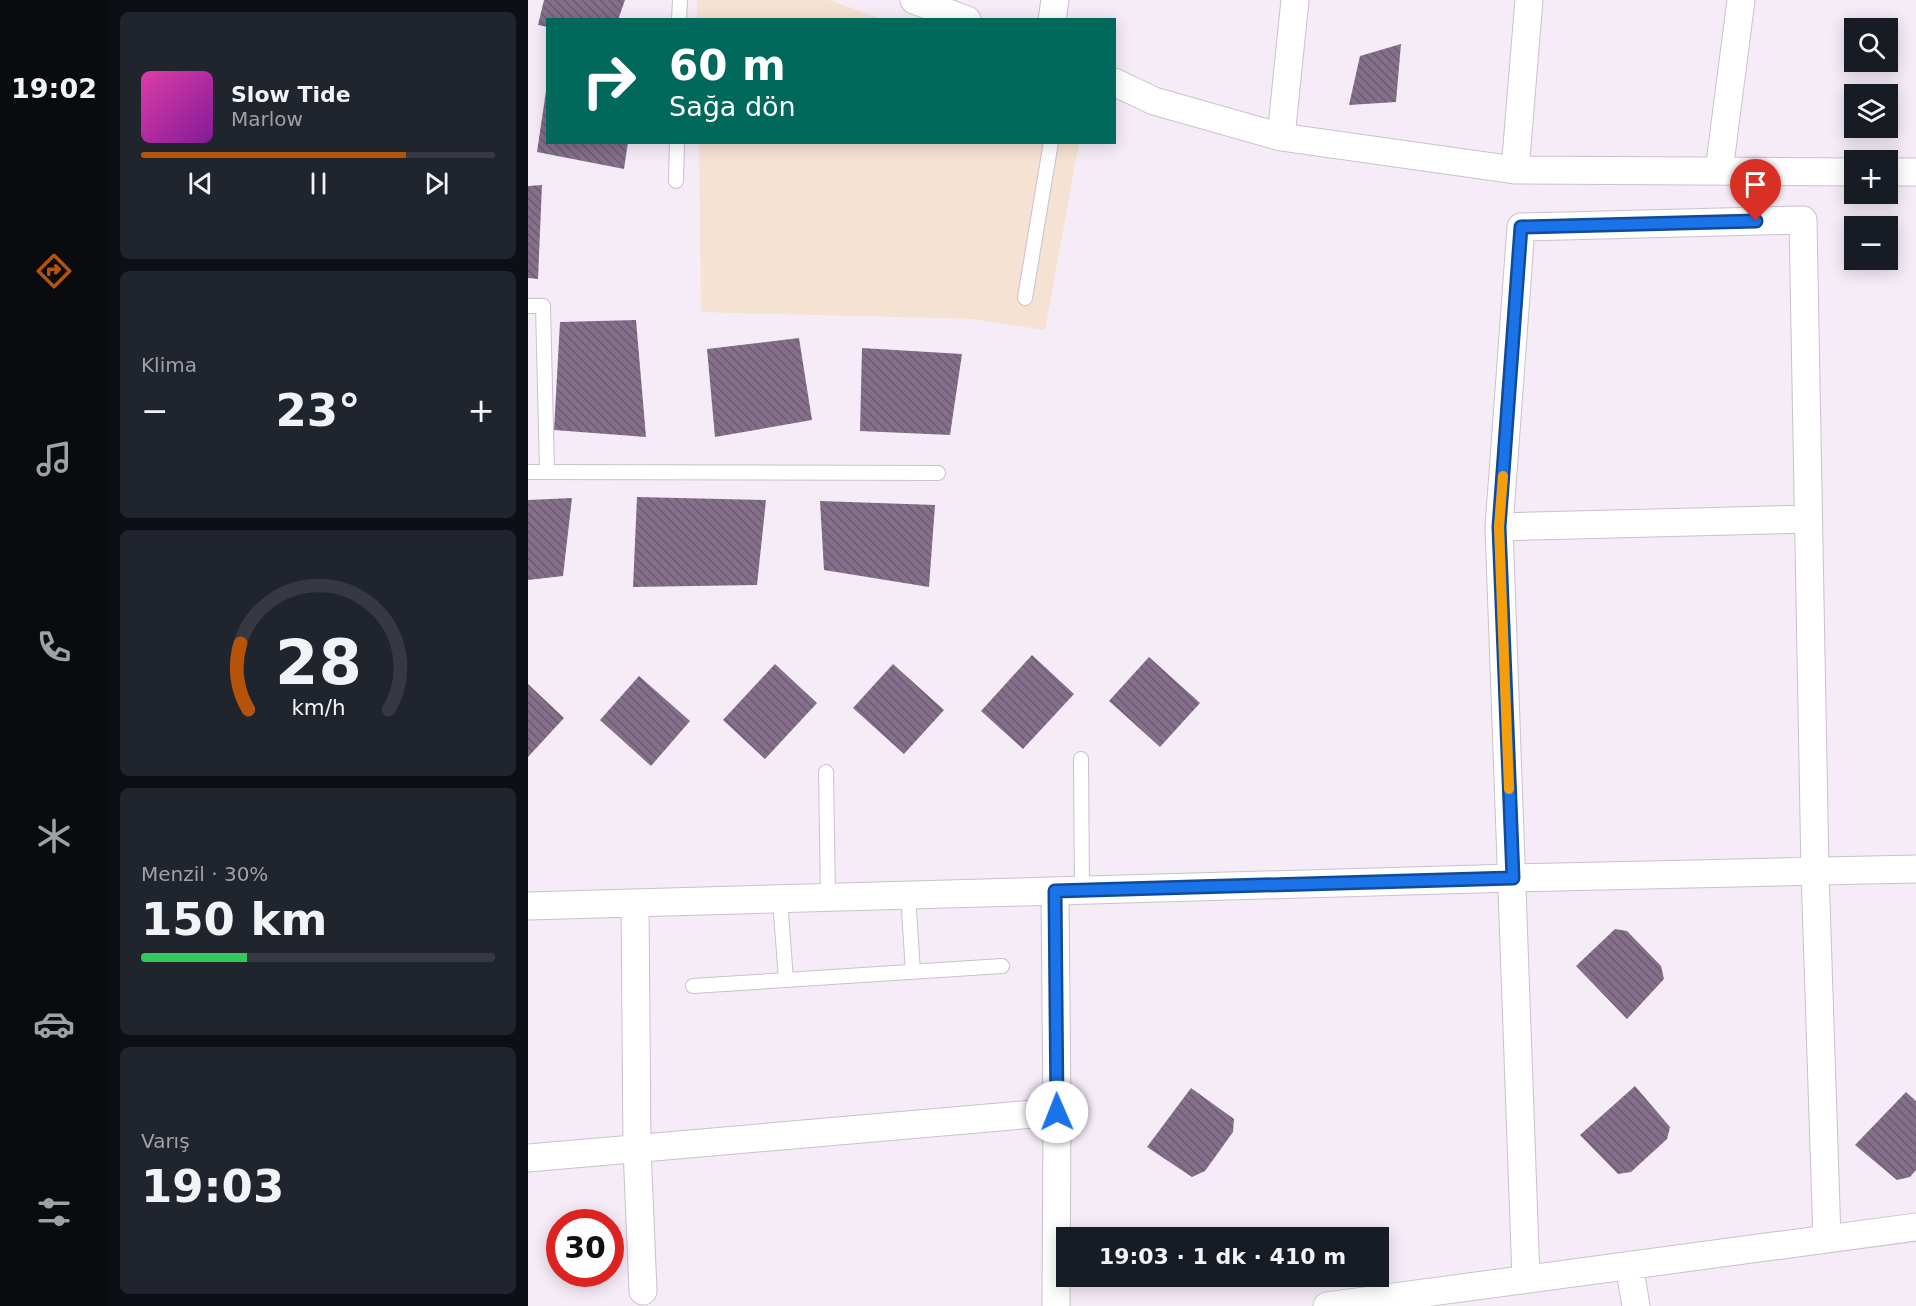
<!DOCTYPE html>
<html lang="tr">
<head>
<meta charset="utf-8">
<style>
  :root { --surface:#171b24; --page:#20242c; --text:#f1f3f6; --muted:#9ea1a6; --line:#363941; --accent:#b45309 }
  body { margin:0; font-family:"DejaVu Sans",sans-serif; background:var(--page); color:var(--text); height:100vh; display:flex; flex-direction:column; font-size:22px; white-space:nowrap }
  * { box-sizing:border-box; margin:0 }
  p { font-size:20px; color:var(--muted) }
  .icon { flex:none; width:33px; height:33px; fill:none; stroke:currentColor; stroke-width:2; stroke-linecap:round; stroke-linejoin:round }
  .map { position:relative; flex:1; overflow:hidden }
  .sheet { display:flex; flex-direction:column; gap:12px; padding:12px; background:#0d0f14; width:420px }
  .sheet>* { flex:none }
  .banner { position:absolute; left:18px; top:18px; width:570px; height:126px; border-radius:0px; box-shadow:0 3px 15px #0003; background:#00695c; color:#fff; overflow:hidden }
  .tools { position:absolute; left:1316px; top:18px; display:grid; gap:12px }
  .tools a { display:grid; place-items:center; width:54px; height:54px; border-radius:0px; background:var(--surface); box-shadow:0 3px 15px #0003; font-size:30px }
  .speed { position:absolute; left:18px; top:1209px; display:flex; gap:12px; font-size:30px; font-weight:700; text-align:center }
  .speed>* { display:grid; place-content:center; width:78px; height:78px; border-radius:50%; background:var(--surface); box-shadow:0 3px 15px #0003; line-height:1 }
  .speed .limit { border:9px solid #d22; background:#fff; color:#111 }
  .pin { position:absolute; display:grid; place-items:center; width:51px; height:51px; color:#fff; margin:-62px -26px; border-radius:50% 50% 50% 0; rotate:-45deg; box-shadow:0 0 6px #0007 }
  .pin .icon { rotate:45deg }
  .me { position:absolute; width:66px; margin:-33px; rotate:359deg; stroke-linejoin:round; filter:drop-shadow(0 0 4px #0008) }
  .turn { display:flex; align-items:center; gap:21px; height:126px; padding:0 24px; font-size:27px }
  .turn .icon { width:78px; height:78px; stroke-width:2.5 }
  .turn b { display:block; font-size:42px; line-height:51px }
  .big { font-size:45px; font-weight:700; line-height:1.1 }
  .sheet .widget { flex:1; display:flex; flex-direction:column; justify-content:center; gap:9px; min-width:0; padding:0 21px; border-radius:9px; background:var(--page) }
  .sheet .dial { align-items:center; gap:0 }
  .dial svg { height:156px; overflow:visible; fill:none; stroke:var(--line); stroke-width:7; stroke-linecap:round; text-anchor:middle }
  .dial text { fill:var(--text); stroke:none }
  .song { display:flex; align-items:center; gap:18px }
  .cover { width:72px; height:72px; border-radius:9px; background:linear-gradient(135deg,hsl(320 70% 55%),hsl(290 70% 35%)) }
  .played { height:6px; border-radius:3px; background:linear-gradient(90deg,var(--accent) 75%,var(--line) 75%) }
  .keys { display:flex; justify-content:space-around; direction:ltr }
  .heat { display:flex; justify-content:space-between; align-items:center; font-size:33px; direction:ltr }
  .charge { height:9px; border-radius:4px; background:linear-gradient(90deg,#34c759 30%,var(--line) 0) }
  .trip { position:absolute; left:528px; top:1227px; width:333px; height:60px; border-radius:0px; background:var(--surface); box-shadow:0 3px 15px #0003; font-weight:700; line-height:60px; text-align:center }
  main { display:flex; flex:1; min-height:0 }
  .dock { display:flex; flex-direction:column; width:108px; justify-content:space-around; align-items:center; background:#090b0e; color:var(--muted) }
  .dock .icon { width:42px; height:42px }
  .dock .selected { color:var(--accent) }
  .dock b { font-size:27px; color:var(--text) }
  .map>svg:first-child { display:block }
  .education { fill:#f6e2d3 }
  .building { fill:url(#building-back-hatch) }
  .lines { fill:none; stroke-linecap:round; stroke-linejoin:round }
  .service-casing { stroke:#cac1cc; stroke-width:16 }
  .minor-casing { stroke:#cac1cc; stroke-width:29 }
  .service { stroke:#fff; stroke-width:14 }
  .minor { stroke:#fff; stroke-width:27 }
  .route-casing { stroke:#114b97; stroke-width:15 }
  .route { stroke:#1a73e8; stroke-width:10 }
  .slow { stroke:#f59e0b; stroke-width:10 }
</style>
</head>
<body>
<main>
<nav class="dock">
<b>19:02</b>
<svg class="icon selected" aria-label="directions" viewBox="0 0 24 24"><path d="M12 3l9 9-9 9-9-9zM9 14v-3h6M13 9l2 2-2 2"/></svg>
<svg class="icon" aria-label="music" viewBox="0 0 24 24"><path d="M9 18V5l10-2v13"/><circle cx="6" cy="18" r="3"/><circle cx="16" cy="16" r="3"/></svg>
<svg class="icon" aria-label="phone" viewBox="0 0 24 24"><path d="M5 4h4l2 5-3 2q2 4 5 5l2-3 5 2v4C11 20 4 13 5 4z"/></svg>
<svg class="icon" aria-label="climate" viewBox="0 0 24 24"><path d="M12 3v18M4 7l16 10M4 17L20 7"/></svg>
<svg class="icon" aria-label="car" viewBox="0 0 24 24"><path d="M5 17H2v-5l4-1 3-4h7l3 4 3 1v5h-3M9 17h6M6 11h13"/><circle cx="7" cy="17" r="2"/><circle cx="17" cy="17" r="2"/></svg>
<svg class="icon" aria-label="filters" viewBox="0 0 24 24"><path d="M4 7h16M4 17h16"/><circle cx="9" cy="7" r="2"/><circle cx="15" cy="17" r="2"/></svg>
</nav>
<section class="sheet">
<div class="widget">
<div class="song"><i class="cover"></i><div><b>Slow Tide</b><p>Marlow</p></div></div>
<div class="played"></div>
<div class="keys"><svg class="icon" aria-label="previous" viewBox="0 0 24 24"><path d="M18 5L8 12l10 7zM5 5v14"/></svg><svg class="icon" aria-label="pause" viewBox="0 0 24 24"><path d="M8 5v14M16 5v14"/></svg><svg class="icon" aria-label="next" viewBox="0 0 24 24"><path d="M6 5l10 7-10 7zM19 5v14"/></svg></div>
</div>
<div class="widget"><p>Klima</p>
<div class="heat"><a>−</a><b class="big">23°</b><a>+</a></div>
</div>
<div class="widget dial"><svg viewBox="0 0 100 80">
<path d="M14 69A42 42 0 1 1 86 69"/>
<path d="M14 69A42 42 0 0 1 10 35" stroke="#b45309"/>
<text x="50" y="56" font-size="32" font-weight="700">28</text>
<text x="50" y="72" font-size="11">km/h</text>
</svg></div>
<div class="widget"><p>Menzil · 30%</p><b class="big">150 km</b><div class="charge"></div></div>
<div class="widget"><p>Varış</p><b class="big">19:03</b></div>
</section>
<div class="map">
<svg width="1388" height="1306" viewBox="0 0 1388 1306">
  <defs>
    <pattern id="building-back-hatch" width="6" height="6" patternUnits="userSpaceOnUse" patternTransform="scale(1.5)"><rect width="6" height="6" fill="#85708b"/><path d="M-1 5l2 2M0 0l6 6M5-1l2 2" fill="none" stroke="#6c5b71"/></pattern>
  </defs>
  <rect width="100%" height="100%" fill="#f6ecf8"/>
  <path class="education" d="M169 0H301L354 19H169Z
    M171 143H551L517 330 444 319 173 312Z"/>
  <path class="building" d="M16 0H97L90 20H20V27L10 25Z
    M873 44 868 102 821 105 832 56Z
    M18 91 20 142H100L96 169 9 152Z
    M14 185 10 279 0 278V186Z
    M108 320 118 437 26 430 32 322Z
    M271 338 284 420 187 437 179 349Z
    M334 348 434 354 422 435 332 431Z
    M109 497 238 500 229 585 105 587Z
    M44 498 35 576 0 580V500Z
    M292 501 407 505 401 587 296 570Z
    M504 655 546 694 495 749 453 711Z
    M621 657 672 703 632 747 581 701Z
    M247 664 289 703 237 759 195 720Z
    M365 664 416 710 376 754 325 708Z
    M111 676 162 721 123 766 72 720Z
    M0 684 36 718 0 757Z
    M1087 929 1099 931 1133 966 1136 979 1099 1019 1048 966Z
    M1107 1086 1142 1127 1139 1139 1103 1172 1090 1174 1052 1135Z
    M663 1088 706 1119 705 1132 677 1171 664 1177 619 1147Z
    M1378 1092 1388 1101V1170L1382 1177 1369 1180 1327 1145Z"/>
  <g class="lines">
    <g class="service-casing">
      <path id="service" d="M151 20 152 0
        M148 181 149 142
        M497 298 523 142
        M0 306H15L19 472
        M0 472 410 473
        M553 759 554 890
        M298 772 300 897
        M380 895 385 972
        M252 899 258 980
        M165 986 474 966"/>
    </g>
    <g class="minor-casing">
      <path id="minor" d="M386 0 439 20
        M524 20 527 0
        M586 82 626 101 753 137 987 170 1326 172
        M753 137 767 0
        M987 170 1001 0
        M1191 171 1213 0
        M1359 172H1388
        M971 527 1280 519
        M527 891 529 1112 528 1306
        M107 903 109 1149 115 1291
        M0 906 985 878 1388 869
        M0 1158 529 1112
        M1101 1265 1108 1306
        M998 1279 971 527 993 227 1275 220 1287 871 1299 1239
        M799 1306 1388 1227"/>
    </g>
    <use href="#service" class="service"/>
    <use href="#minor" class="minor"/>
  </g>
  <g class="lines">
    <g class="route-casing">
      <path id="route" d="M529 1112 527 891 985 878 971 527 993 227 1228 221"/>
    </g>
    <use href="#route" class="route"/>
    <path class="slow" d="M975 476 971 527 981 789"/>
  </g>
</svg>
<div class="tools">
<a><svg class="icon" aria-label="search" viewBox="0 0 24 24"><circle cx="10" cy="10" r="6"/><path d="M15 15l6 6"/></svg></a>
<a><svg class="icon" aria-label="layers" viewBox="0 0 24 24"><path d="M12 4l9 5-9 5-9-5zM3 14l9 5 9-5"/></svg></a>
<a>+</a>
<a>−</a>
</div>
<div class="speed"><div class="limit">30</div></div>
<div class="pin" style="left:1228px;top:221px;background:#d93025"><svg class="icon" aria-label="arrive" viewBox="0 0 24 24"><path d="M6 21V4h12l-3 4 3 4H6"/></svg></div>
<svg class="me" style="left:529px;top:1112px" viewBox="-20 -20 40 40"><circle r="19" fill="#fff"/><path d="M0-13L10 11 0 6-10 11z" fill="#1a73e8"/></svg>
<div class="trip">19:03 · 1 dk · 410 m</div>
<div class="banner">
<div class="turn"><svg class="icon" aria-label="right" viewBox="0 0 24 24"><path d="M7 20v-9h11M14 6l5 5-5 5"/></svg><div><b>60 m</b>Sağa dön</div></div>
</div>
</div>
</main>
</body>
</html>
